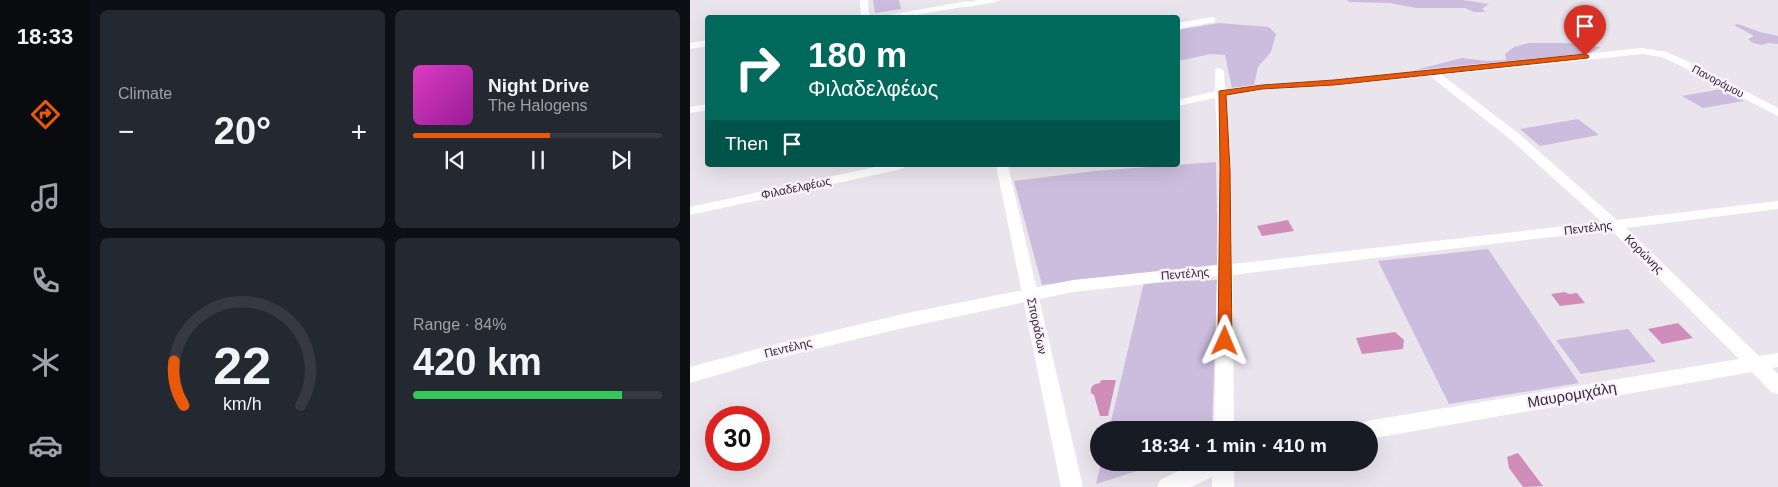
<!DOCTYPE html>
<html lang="en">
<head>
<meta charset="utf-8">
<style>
  :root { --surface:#171b24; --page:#242831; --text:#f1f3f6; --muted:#9ea1a6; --line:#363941; --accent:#ea580c }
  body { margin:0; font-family:Arial,sans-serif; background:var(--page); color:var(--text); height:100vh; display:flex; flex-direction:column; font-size:19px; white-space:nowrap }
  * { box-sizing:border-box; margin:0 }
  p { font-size:16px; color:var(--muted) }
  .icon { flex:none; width:28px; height:28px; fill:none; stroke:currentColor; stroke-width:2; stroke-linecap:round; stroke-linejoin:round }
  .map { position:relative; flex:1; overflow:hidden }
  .panel { display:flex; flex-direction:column; gap:10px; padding:10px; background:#0d0f14; width:600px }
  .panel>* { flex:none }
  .top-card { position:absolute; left:15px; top:15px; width:475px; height:152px; border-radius:5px; box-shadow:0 5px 20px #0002; background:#00695c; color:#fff; overflow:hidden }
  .speed { position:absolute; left:15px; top:406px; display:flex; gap:10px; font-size:25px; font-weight:700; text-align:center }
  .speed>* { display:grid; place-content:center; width:65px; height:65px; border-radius:50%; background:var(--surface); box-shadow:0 5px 20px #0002; line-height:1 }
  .speed .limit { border:8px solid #d22; background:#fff; color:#111 }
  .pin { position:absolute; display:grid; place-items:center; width:42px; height:42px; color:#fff; margin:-51px -21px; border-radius:50% 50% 50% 0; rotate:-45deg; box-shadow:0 0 5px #0007 }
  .pin .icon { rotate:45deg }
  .me { position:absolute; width:55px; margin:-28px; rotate:1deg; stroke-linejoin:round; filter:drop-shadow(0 0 4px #0008) }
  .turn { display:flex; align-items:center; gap:18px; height:105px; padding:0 20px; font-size:22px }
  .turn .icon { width:65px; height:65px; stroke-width:2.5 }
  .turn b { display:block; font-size:35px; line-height:42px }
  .then { display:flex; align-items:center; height:48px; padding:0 20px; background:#0003; gap:10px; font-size:19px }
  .big { font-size:38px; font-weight:700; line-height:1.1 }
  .panel .tile { flex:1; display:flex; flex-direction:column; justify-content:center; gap:8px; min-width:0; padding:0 18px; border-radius:8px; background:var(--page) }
  .panel .dial { align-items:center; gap:0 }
  .dial svg { height:130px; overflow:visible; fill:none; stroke:var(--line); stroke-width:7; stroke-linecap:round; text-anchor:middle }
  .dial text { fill:var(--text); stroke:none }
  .song { display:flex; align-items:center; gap:15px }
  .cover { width:60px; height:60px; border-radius:8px; background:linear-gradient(135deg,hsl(310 70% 55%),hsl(300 70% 35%)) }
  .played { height:5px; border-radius:2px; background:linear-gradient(90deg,var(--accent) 55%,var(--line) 55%) }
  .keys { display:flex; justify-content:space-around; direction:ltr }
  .heat { display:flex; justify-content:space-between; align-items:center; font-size:28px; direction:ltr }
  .charge { height:8px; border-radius:4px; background:linear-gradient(90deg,#34c759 84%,var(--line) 0) }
  .panel .tiles { flex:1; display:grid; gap:10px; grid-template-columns:repeat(2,1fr) }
  .trip { position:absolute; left:400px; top:421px; width:288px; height:50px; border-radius:25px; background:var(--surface); box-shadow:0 5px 20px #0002; font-weight:700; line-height:50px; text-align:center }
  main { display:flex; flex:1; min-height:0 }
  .tab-bar { display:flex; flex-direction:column; width:90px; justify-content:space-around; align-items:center; background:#090b0e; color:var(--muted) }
  .tab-bar .icon { width:35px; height:35px }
  .tab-bar .current { color:var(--accent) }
  .tab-bar b { font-size:22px; color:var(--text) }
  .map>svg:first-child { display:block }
  .green { fill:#ccbdde }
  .water { fill:#d18dba }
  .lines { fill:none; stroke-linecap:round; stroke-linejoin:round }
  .street { fill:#fff; fill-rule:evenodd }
  .secondary { fill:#fff; fill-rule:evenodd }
  .route { fill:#ea580c; stroke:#983908 }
  .labels { text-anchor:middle; stroke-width:5; stroke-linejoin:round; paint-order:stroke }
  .far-street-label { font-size:11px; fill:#3c233e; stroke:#f8f4f9 }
  .street-label { font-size:12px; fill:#3c233e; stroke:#f8f4f9 }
  .near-street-label { font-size:15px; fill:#3c233e; stroke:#f8f4f9 }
</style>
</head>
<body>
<main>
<nav class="tab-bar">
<b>18:33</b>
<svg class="icon current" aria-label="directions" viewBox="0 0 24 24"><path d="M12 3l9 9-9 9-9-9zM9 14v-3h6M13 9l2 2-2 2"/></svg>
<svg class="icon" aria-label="music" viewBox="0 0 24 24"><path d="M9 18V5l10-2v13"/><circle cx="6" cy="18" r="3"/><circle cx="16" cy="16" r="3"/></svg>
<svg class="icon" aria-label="phone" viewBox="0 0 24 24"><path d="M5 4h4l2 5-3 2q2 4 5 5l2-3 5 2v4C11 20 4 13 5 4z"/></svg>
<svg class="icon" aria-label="climate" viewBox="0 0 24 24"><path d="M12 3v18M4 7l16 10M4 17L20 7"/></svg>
<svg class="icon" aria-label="car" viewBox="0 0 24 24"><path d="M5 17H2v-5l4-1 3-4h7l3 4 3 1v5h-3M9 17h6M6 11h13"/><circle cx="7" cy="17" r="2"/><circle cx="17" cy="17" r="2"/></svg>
</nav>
<section class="panel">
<div class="tiles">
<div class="tile"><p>Climate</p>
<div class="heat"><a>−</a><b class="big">20°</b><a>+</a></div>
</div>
<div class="tile">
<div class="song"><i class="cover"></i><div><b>Night Drive</b><p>The Halogens</p></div></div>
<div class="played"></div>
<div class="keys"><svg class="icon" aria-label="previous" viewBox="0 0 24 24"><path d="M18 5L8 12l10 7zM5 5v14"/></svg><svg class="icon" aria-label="pause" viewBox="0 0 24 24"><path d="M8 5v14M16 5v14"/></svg><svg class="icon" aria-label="next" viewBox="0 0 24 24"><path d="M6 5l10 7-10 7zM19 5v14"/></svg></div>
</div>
<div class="tile dial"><svg viewBox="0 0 100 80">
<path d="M14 69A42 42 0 1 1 86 69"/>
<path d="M14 69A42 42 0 0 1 8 42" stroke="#ea580c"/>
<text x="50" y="56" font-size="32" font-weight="700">22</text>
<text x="50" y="72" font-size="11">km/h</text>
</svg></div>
<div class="tile"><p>Range · 84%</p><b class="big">420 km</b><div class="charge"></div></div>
</div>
</section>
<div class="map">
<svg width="1088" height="487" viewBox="0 0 1088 487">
  <rect width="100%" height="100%" fill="#eae4ed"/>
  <path class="green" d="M183 0H209L211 9 185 13Z
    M656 0H773L799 4 792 9 796 12H784L775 8H726L699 3 660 2Z
    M529 23 579 27 586 34 581 52 568 67 564 85 542 88 535 55 521 54 488 61V30Z
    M1048 24 1070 32 1088 36V44L1078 43 1072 45 1063 43 1058 39 1064 36 1044 25Z
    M839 43H879L911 47 900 53 725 70 772 58 797 61 816 60 815 54 824 47Z
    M1032 89 1054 101 1013 108 992 96Z
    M888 119 909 135 850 146 830 129Z
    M526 162 528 265 352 285 324 181 404 171Z
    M798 249 889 383 759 404 688 261Z
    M527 280 522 430H419L454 282Z
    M938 329 966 362 891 374 866 340Z
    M411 463V462L472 463 406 484Z"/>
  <path class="water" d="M598 220 604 231 572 236 567 226Z
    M875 292 879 294 887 293 895 303 870 306 861 294Z
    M988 323 1003 338 972 344 958 329Z
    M705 332 714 340 713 349 672 354 666 338Z
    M411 380H426L418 416H410L404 395 401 393C400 386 404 384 410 383Z
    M828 453 853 486 833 487 819 468 817 457Z"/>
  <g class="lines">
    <path class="street" d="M170 0H178L179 18H171Z
      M288 0H310L306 2 277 7 273 4Z
      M522 17 525 18V22L488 29V23Z
      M952 48 976 52 993 59 1088 108V116L985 63 971 57 952 54 752 75 828 133 927 220 1088 201V209L936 228 1069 356 1088 353V367L1082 368 1088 374V394L1081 392 1062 372 679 439V430H667L670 424 677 421 1049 359 921 230 543 275 544 430H524L527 276 383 292 213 328 71 362 0 383V367L71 348 213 314 383 280 527 265 529 169 525 98 488 106V100L525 91V69L529 68 534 71 535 89 572 84 644 80ZM740 76 820 139 912 222 542 264 541 169 536 95 572 90 644 86Z
      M18 104V110L0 113V107Z
      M194 165H218L212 169 0 215V207Z
      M507 462H544V487H522V477L501 487H467L470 480Z"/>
    <path class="secondary" d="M277 1 280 2V6L206 18H182Z
      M18 40V46L0 49V43Z
      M306 165H318L393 487H371Z"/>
  </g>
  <path class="route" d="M895 54 899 56 898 58 644 85 572 89 536 95 540 169 542 341 540 345 535 346 530 345 528 341 530 169 529 91 572 85 644 80Z"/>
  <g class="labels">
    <g class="far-street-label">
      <text transform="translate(1028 81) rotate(28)" y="4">Πανοράμου</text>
    </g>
    <g class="street-label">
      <text transform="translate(106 188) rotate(-12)" y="4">Φιλαδελφέως</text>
      <text transform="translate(898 228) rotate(-7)" y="4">Πεντέλης</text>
      <text transform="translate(954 254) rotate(45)" y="4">Κορώνης</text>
      <text transform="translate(495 274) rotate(-5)" y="4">Πεντέλης</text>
      <text transform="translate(347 326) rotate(78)" y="4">Σποράδων</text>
      <text transform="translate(98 348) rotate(-14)" y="4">Πεντέλης</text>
    </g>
    <g class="near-street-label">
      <text transform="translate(882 395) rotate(-10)" y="5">Μαυρομιχάλη</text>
    </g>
  </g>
</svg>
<div class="speed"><div class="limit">30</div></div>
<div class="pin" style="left:895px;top:56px;background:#d93025"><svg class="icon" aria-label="arrive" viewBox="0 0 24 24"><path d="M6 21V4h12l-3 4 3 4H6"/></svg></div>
<svg class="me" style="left:535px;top:341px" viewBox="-20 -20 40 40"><path d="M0-17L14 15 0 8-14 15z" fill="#ea580c" stroke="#fff" stroke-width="4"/></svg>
<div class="trip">18:34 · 1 min · 410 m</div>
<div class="top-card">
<div class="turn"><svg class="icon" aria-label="right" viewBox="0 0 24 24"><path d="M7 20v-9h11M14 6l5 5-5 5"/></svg><div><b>180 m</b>Φιλαδελφέως</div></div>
<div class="then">Then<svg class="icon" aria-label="arrive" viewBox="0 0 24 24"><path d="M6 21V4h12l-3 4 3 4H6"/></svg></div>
</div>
</div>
</main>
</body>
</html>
